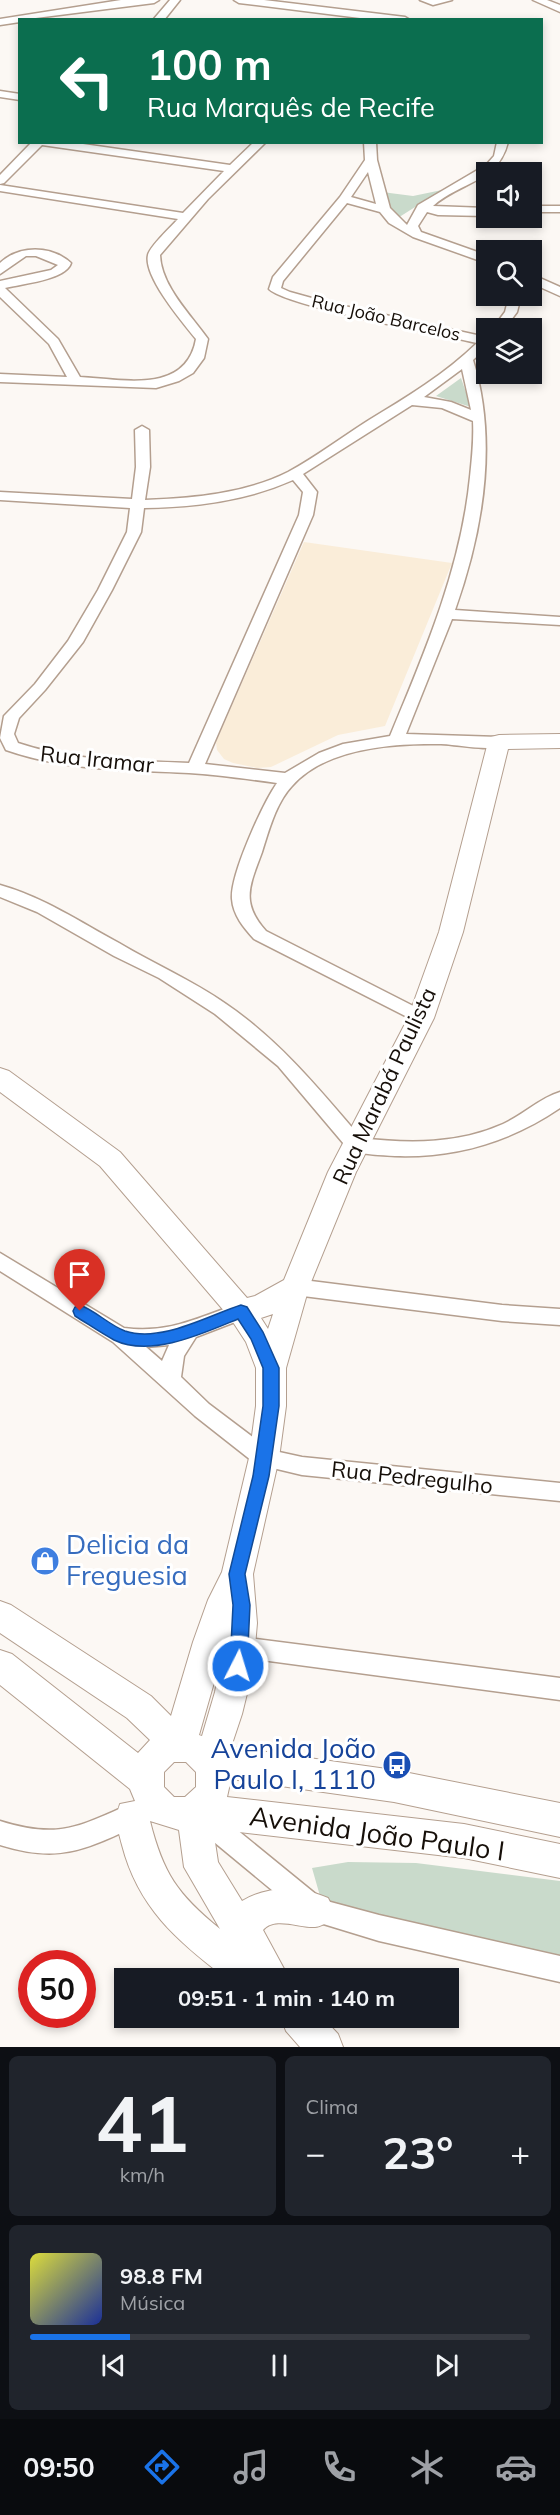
<!DOCTYPE html>
<html lang="pt">
<head>
<meta charset="utf-8">
<style>
  :root { --surface:#171b24; --page:#20242c; --text:#f1f3f6; --muted:#9ea1a6; --line:#363941; --accent:#1a73e8 }
  body { margin:0; font-family:Mulish,sans-serif; background:var(--page); color:var(--text); height:100vh; display:flex; flex-direction:column; font-size:22px; white-space:nowrap }
  * { box-sizing:border-box; margin:0 }
  p { font-size:20px; color:var(--muted) }
  .icon { flex:none; width:33px; height:33px; fill:none; stroke:currentColor; stroke-width:2; stroke-linecap:round; stroke-linejoin:round }
  .map { position:relative; height:2047px; overflow:hidden }
  .drawer { display:flex; flex-direction:column; gap:9px; padding:9px; background:#0d0f14; flex:1 }
  .drawer>* { flex:none }
  .top-card { position:absolute; left:18px; top:18px; width:525px; height:126px; border-radius:0px; box-shadow:0 3px 9px #0003; background:#0b6e4f; color:#fff; overflow:hidden }
  .controls { position:absolute; left:476px; top:162px; display:grid; gap:12px }
  .controls a { display:grid; place-items:center; width:66px; height:66px; border-radius:0px; background:var(--surface); box-shadow:0 3px 9px #0003; font-size:30px }
  .speed { position:absolute; left:18px; top:1950px; display:flex; gap:12px; font-size:30px; font-weight:700; text-align:center }
  .speed>* { display:grid; place-content:center; width:78px; height:78px; border-radius:50%; background:var(--surface); box-shadow:0 3px 9px #0003; line-height:1 }
  .speed .limit { border:9px solid #d22; background:#fff; color:#111 }
  .pin { position:absolute; display:grid; place-items:center; width:51px; height:51px; color:#fff; margin:-62px -26px; border-radius:50% 50% 50% 0; rotate:-45deg; box-shadow:0 0 6px #0007 }
  .pin .icon { rotate:45deg }
  .me { position:absolute; width:66px; margin:-33px; rotate:5deg; stroke-linejoin:round; filter:drop-shadow(0 0 4px #0008) }
  .turn { display:flex; align-items:center; gap:21px; height:126px; padding:0 30px; font-size:27px }
  .turn .icon { width:78px; height:78px; stroke-width:2.5 }
  .turn b { display:block; font-size:42px; line-height:51px }
  .big { font-size:45px; font-weight:700; line-height:1.1 }
  .drawer .card { flex:1; display:flex; flex-direction:column; justify-content:center; gap:9px; min-width:0; padding:0 21px; border-radius:9px; background:var(--page) }
  .drawer .dial { align-items:center; gap:0 }
  .dial b { font-size:78px; line-height:1 }
  .song { display:flex; align-items:center; gap:18px }
  .cover { width:72px; height:72px; border-radius:9px; background:linear-gradient(135deg,hsl(60 70% 55%),hsl(230 70% 35%)) }
  .played { height:6px; border-radius:3px; background:linear-gradient(90deg,var(--accent) 20%,var(--line) 20%) }
  .keys { display:flex; justify-content:space-around; direction:ltr }
  .heat { display:flex; justify-content:space-between; align-items:center; font-size:33px; direction:ltr }
  .drawer .tiles { flex:1; display:grid; gap:9px; grid-template-columns:1fr 1fr }
  .card:last-child { grid-column:span 2 }
  .trip { position:absolute; left:114px; top:1968px; width:345px; height:60px; border-radius:0px; background:var(--surface); box-shadow:0 3px 9px #0003; font-weight:700; line-height:60px; text-align:center }
  .dock { display:flex; height:96px; justify-content:space-around; align-items:center; background:#090b0e; color:var(--muted) }
  .dock .icon { width:42px; height:42px }
  .dock .selected { color:var(--accent) }
  .dock b { font-size:27px; color:var(--text) }
  .map>svg:first-child { display:block }
  .education { fill:#faedd9 }
  .green { fill:#c9dacb }
  .lines { fill:none; stroke-linecap:round; stroke-linejoin:round }
  .street-casing { stroke:#b49f8f; stroke-width:3 }
  .secondary-casing { stroke:#b49f8f; stroke-width:2 }
  .street { fill:#fff; fill-rule:evenodd }
  .secondary { fill:#fff; fill-rule:evenodd }
  .route { fill:#1a73e8; stroke:#114b97; stroke-width:1.5 }
  .labels { text-anchor:middle; stroke-width:6; stroke-linejoin:round; paint-order:stroke }
  .far-street-label { font-size:18px; fill:#160f09; stroke:#fff }
  .street-label { font-size:22px; fill:#160f09; stroke:#fff }
  .near-shop-label { font-size:27px; fill:#366cbe; stroke:#fff; text-anchor:start }
  .near-transit-label { font-size:27px; fill:#164399; stroke:#fff; text-anchor:end }
  .near-street-label { font-size:27px; fill:#160f09; stroke:#fff }
</style>
</head>
<body>
<div class="map">
<svg width="560" height="2047" viewBox="0 0 560 2047">
  <rect width="100%" height="100%" fill="#fcf8f4"/>
  <path class="education" d="M304 542 452 563 385 726 338 735 271 767 257 768 233 763 224 759 217 750 216 742Z"/>
  <path class="green" d="M442 190 393 221 382 192 413 196Z
    M461 378 471 407 436 396Z
    M348 1862 416 1863 560 1881V1956L469 1939 322 1903 312 1868Z"/>
  <g class="lines">
    <g class="street-casing">
      <path id="street" d="M121 0H159L154 3 20 20V22L0 25V19Z
        M170 0H180L164 20H153Z
        M234 0H264L405 17 410 20H376L239 3Z
        M420 0H452L433 5Z
        M533 0H547L560 5V12Z
        M0 91 20 94V100L0 97Z
        M32 142H69L230 165 254 142H266L208 199 160 255C161 286 191 315 208 339L204 358 193 373 179 381 156 388 0 382V374L67 377 49 344 0 297V281L51 270 58 265 36 256H26L0 274V263C19 245 51 245 71 263 66 280 21 284 5 288L58 339 80 377C122 379 186 395 196 339 183 323 143 276 148 255 150 246 171 227 178 219L0 191V185L183 213 224 171 42 145 4 183 0 184V175Z
        M364 142H376L377 160 390 208 407 225 418 205 486 165 494 156 497 142H508C498 183 461 181 433 206L486 208V216L438 215 427 212 418 226 421 232 486 255V263L413 237 389 223 380 212 347 203 283 281 281 288 290 292 326 302 486 337V348L473 360C498 441 483 531 455 610L560 617V625L452 619 406 734 499 737 507 742 505 746C485 751 461 745 441 744 394 743 325 748 292 786 276 803 269 830 262 852 250 885 240 902 266 931L427 1013 430 1018 427 1023 421 1024 254 939C244 928 233 915 232 899 230 875 263 803 277 783 248 779 219 775 189 773 127 770 66 771 6 750L0 738 4 716 35 684 68 641 98 590 127 532 130 508 0 500V492L132 499 136 467 135 430 142 426 149 430 150 467 145 500C194 498 244 494 288 472 316 457 342 437 369 420 407 397 445 374 477 343 443 335 285 306 269 289L273 277 340 197 365 160ZM368 172 376 204 351 197ZM462 369 471 410 451 402 424 397ZM412 405 442 408 473 421C474 440 472 458 470 477 461 568 425 652 390 736L343 744 319 753 285 773 205 764 313 515 317 492 303 474ZM293 480 303 492 299 515 189 763C132 760 74 762 18 743L14 734 19 718 45 690 83 642 112 590 141 532 144 508C195 507 246 501 293 480Z
        M531 206H560V212H531Z
        M531 274 560 287V296L531 283Z
        M509 296H521L517 312 505 328H493L505 312Z
        M0 885C43 897 80 922 119 943 154 964 192 980 226 1004 279 1040 320 1090 361 1138 410 1144 458 1144 503 1124 523 1115 540 1098 560 1092V1108C510 1142 456 1158 395 1156 380 1155 364 1155 349 1150L278 1066 215 1014 159 978 114 956 37 912 0 897Z
        M0 1253 124 1328C171 1334 198 1317 241 1303L248 1305 251 1311 248 1317 196 1337 184 1356 181 1377 209 1404 270 1450 302 1457 560 1483V1501L302 1475 256 1464 195 1416 113 1342 0 1271ZM169 1345 162 1361 146 1347Z
        M295 1279 502 1305 560 1309V1325L502 1321 295 1295 288 1293 285 1287 288 1281Z
        M232 1636 560 1678V1700L232 1656 224 1653 221 1646 224 1639Z
        M138 1801 147 1805 150 1813 147 1821C90 1847 63 1865 0 1845V1821C63 1841 82 1824 138 1801Z
        M200 1803 209 1807 323 1900 379 1915 560 1956V1982L379 1941 307 1919 191 1823 188 1815 191 1807Z"/>
    </g>
    <g class="secondary-casing">
      <path id="secondary" d="M560 734V748L508 749 463 932 434 1018 356 1172 309 1287 286 1368V1406L279 1458 253 1574 257 1623 253 1669 242 1714 231 1747 394 1770 560 1803V1837L394 1802 231 1779 227 1797 464 1824 560 1844V1878L464 1858 213 1829 218 1862 242 1901C269 1885 301 1886 328 1898L334 1910 328 1922C324 1924 319 1927 315 1927 299 1928 275 1916 263 1930L289 1978H226C176 1940 138 1907 122 1845 118 1830 114 1819 120 1804L135 1801 130 1789 0 1685V1650L12 1654 138 1753 150 1740 127 1718 0 1633V1601L11 1605 151 1696 171 1716 193 1642 208 1600 222 1572 249 1458 256 1406V1368L246 1342 231 1319 100 1166 0 1092V1068L9 1071 120 1152 247 1298 255 1296 284 1280 328 1172 408 1018 439 932 488 742 491 737 499 735ZM273 1314 268 1329 261 1318ZM223 1651 215 1692 202 1736 199 1735ZM174 1762H186L196 1772V1787L185 1797H174L164 1787V1772ZM150 1821 179 1830 184 1867 220 1929C177 1894 163 1873 150 1821Z
        M281 2018H323L338 2034 343 2047H300L286 2031Z"/>
    </g>
    <use href="#street" class="street"/>
    <use href="#secondary" class="secondary"/>
  </g>
  <path class="route" d="M80 1305C96 1311 109 1325 125 1331 161 1343 207 1316 241 1305L247 1307 263 1332 279 1368V1406L269 1476 245 1574 250 1605 247 1666 245 1672 238 1674 232 1672 230 1666 233 1605 229 1574 253 1476 263 1406V1368L251 1339 238 1319C204 1333 151 1358 114 1340 101 1333 88 1324 75 1316L73 1311 75 1307Z"/>
  <defs>
    <g id="shop-disc" transform="scale(1.5)"><circle r="9.5" fill="#3f7fe0" stroke="#fff"/><path d="M-5-2.5h2.3a2.7 3.5 0 0 1 5.4 0H5L5.5 6h-11ZM-1.5-2.5h3a1.5 2.3 0 0 0-3 0Z" fill="#fff"/></g>
    <g id="bus-disc" transform="scale(1.5)"><circle r="9.5" fill="#1a4fb4" stroke="#fff"/><path d="M-5-6H5V4H4V6H2V4H-2V6H-4V4H-5ZM-3.5-4V0h7V-4ZM-3.5 1.2v1.5H-2V1.2ZM2 1.2v1.5H3.5V1.2Z" fill="#fff"/></g>
  </defs>
  <g fill-rule="evenodd">
    <use href="#shop-disc" x="45" y="1561"/>
    <use href="#bus-disc" x="397" y="1765"/>
  </g>
  <g class="labels">
    <g class="far-street-label">
      <text transform="translate(386 318) rotate(13)" y="6">Rua João Barcelos</text>
    </g>
    <g class="street-label">
      <text transform="translate(97 759) rotate(6)" y="8">Rua Iramar</text>
      <text transform="translate(384 1086) rotate(-65)" y="8">Rua Marabá Paulista</text>
      <text transform="translate(412 1477) rotate(6)" y="8">Rua Pedregulho</text>
    </g>
    <g class="near-shop-label">
      <text x="66" y="1554">Delicia da<tspan x="66" dy="31">Freguesia</tspan></text>
    </g>
    <g class="near-transit-label">
      <text x="376" y="1758">Avenida João<tspan x="376" dy="31">Paulo I, 1110</tspan></text>
    </g>
    <g class="near-street-label">
      <text transform="translate(377 1834) rotate(8)" y="9">Avenida João Paulo I</text>
    </g>
  </g>
</svg>
<div class="controls">
<a><svg class="icon" aria-label="sound" viewBox="0 0 24 24"><path d="M4 9h4l5-4v14l-5-4H4zM17 9q2 3 0 6"/></svg></a>
<a><svg class="icon" aria-label="search" viewBox="0 0 24 24"><circle cx="10" cy="10" r="6"/><path d="M15 15l6 6"/></svg></a>
<a><svg class="icon" aria-label="layers" viewBox="0 0 24 24"><path d="M12 4l9 5-9 5-9-5zM3 14l9 5 9-5"/></svg></a>
</div>
<div class="speed"><div class="limit">50</div></div>
<div class="pin" style="left:80px;top:1311px;background:#d93025"><svg class="icon" aria-label="arrive" viewBox="0 0 24 24"><path d="M6 21V4h12l-3 4 3 4H6"/></svg></div>
<svg class="me" style="left:238px;top:1666px" viewBox="-20 -20 40 40"><circle r="17" fill="#1a73e8" stroke="#fff" stroke-width="3"/><path d="M0-11L8 9 0 5-8 9z" fill="#fff"/></svg>
<div class="trip">09:51 · 1 min · 140 m</div>
<div class="top-card">
<div class="turn"><svg class="icon" aria-label="left" viewBox="0 0 24 24"><path d="M17 20v-9H6M10 6l-5 5 5 5"/></svg><div><b>100 m</b>Rua Marquês de Recife</div></div>
</div>
</div>
<section class="drawer">
<div class="tiles">
<div class="card dial"><b>41</b><p>km/h</p></div>
<div class="card"><p>Clima</p>
<div class="heat"><a>−</a><b class="big">23°</b><a>+</a></div>
</div>
<div class="card">
<div class="song"><i class="cover"></i><div><b>98.8 FM</b><p>Música</p></div></div>
<div class="played"></div>
<div class="keys"><svg class="icon" aria-label="previous" viewBox="0 0 24 24"><path d="M18 5L8 12l10 7zM5 5v14"/></svg><svg class="icon" aria-label="pause" viewBox="0 0 24 24"><path d="M8 5v14M16 5v14"/></svg><svg class="icon" aria-label="next" viewBox="0 0 24 24"><path d="M6 5l10 7-10 7zM19 5v14"/></svg></div>
</div>
</div>
</section>
<nav class="dock">
<b>09:50</b>
<svg class="icon selected" aria-label="directions" viewBox="0 0 24 24"><path d="M12 3l9 9-9 9-9-9zM9 14v-3h6M13 9l2 2-2 2"/></svg>
<svg class="icon" aria-label="music" viewBox="0 0 24 24"><path d="M9 18V5l10-2v13"/><circle cx="6" cy="18" r="3"/><circle cx="16" cy="16" r="3"/></svg>
<svg class="icon" aria-label="phone" viewBox="0 0 24 24"><path d="M5 4h4l2 5-3 2q2 4 5 5l2-3 5 2v4C11 20 4 13 5 4z"/></svg>
<svg class="icon" aria-label="climate" viewBox="0 0 24 24"><path d="M12 3v18M4 7l16 10M4 17L20 7"/></svg>
<svg class="icon" aria-label="car" viewBox="0 0 24 24"><path d="M5 17H2v-5l4-1 3-4h7l3 4 3 1v5h-3M9 17h6M6 11h13"/><circle cx="7" cy="17" r="2"/><circle cx="17" cy="17" r="2"/></svg>
</nav>
</body>
</html>
